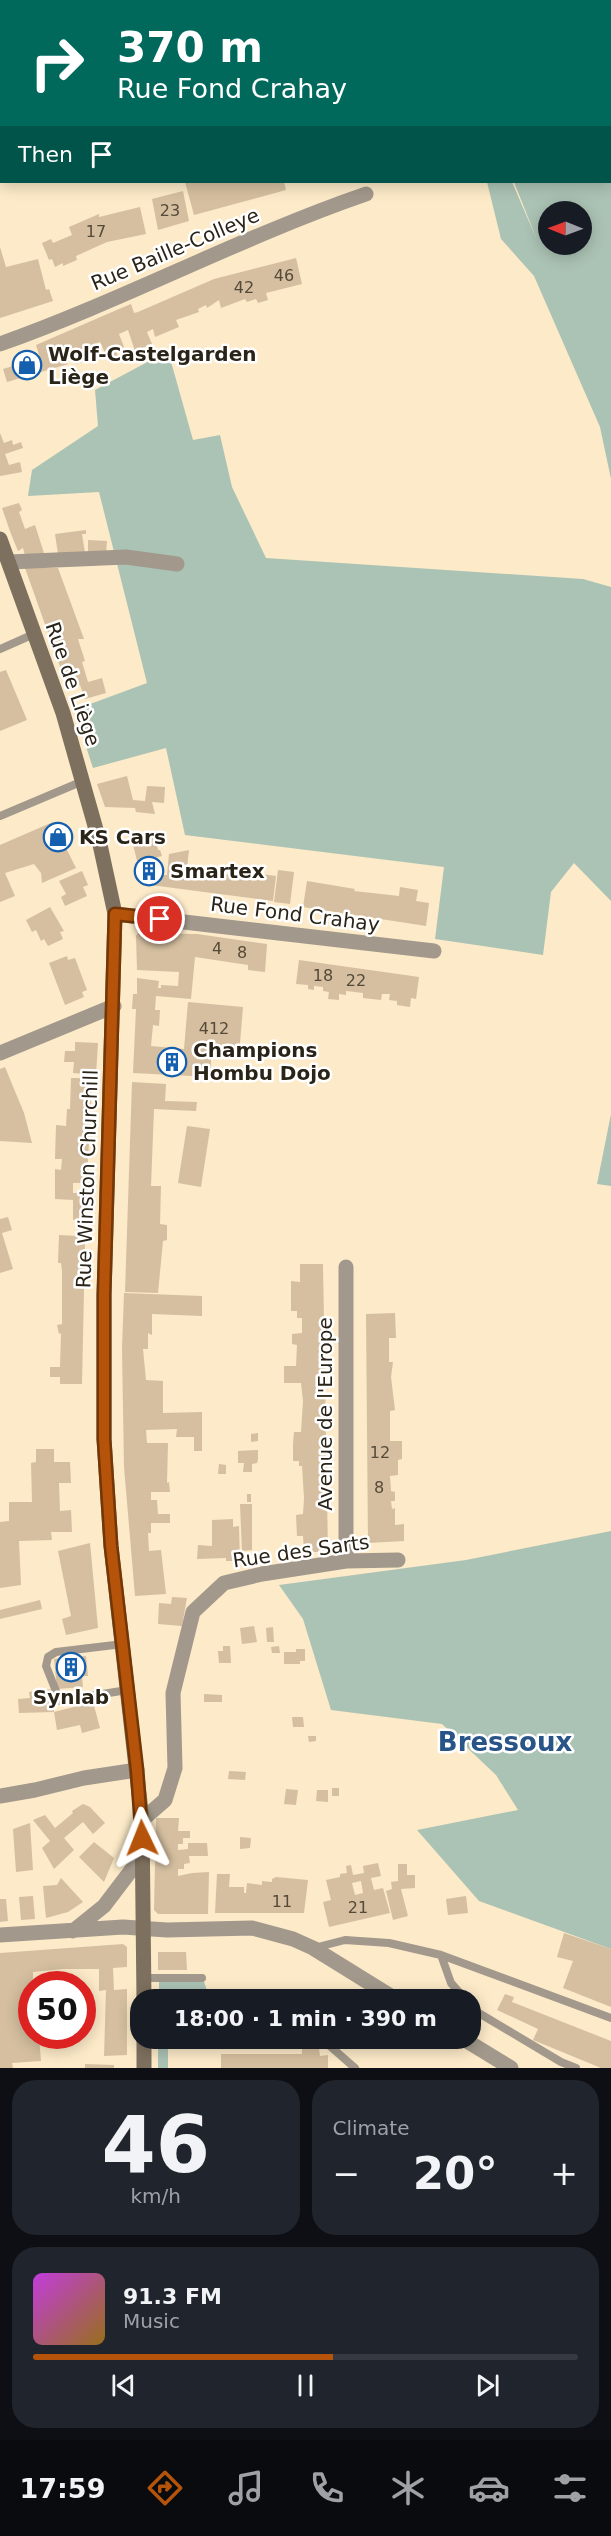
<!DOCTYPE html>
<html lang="en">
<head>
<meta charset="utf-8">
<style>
  :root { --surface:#171b24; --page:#20242c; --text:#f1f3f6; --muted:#9ea1a6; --line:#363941; --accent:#b45309 }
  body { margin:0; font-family:"DejaVu Sans",sans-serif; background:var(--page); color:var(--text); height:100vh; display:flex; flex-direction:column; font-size:22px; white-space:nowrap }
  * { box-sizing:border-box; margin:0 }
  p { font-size:20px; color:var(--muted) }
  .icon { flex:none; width:33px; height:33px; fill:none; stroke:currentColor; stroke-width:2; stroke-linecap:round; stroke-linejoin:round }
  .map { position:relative; height:2068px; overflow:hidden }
  .side { display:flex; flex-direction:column; gap:12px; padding:12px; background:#0d0f14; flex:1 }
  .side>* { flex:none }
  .hud { position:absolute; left:0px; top:0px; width:612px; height:183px; box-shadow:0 3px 15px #0003; background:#00695c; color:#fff; overflow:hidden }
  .needle { width:39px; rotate:271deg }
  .buttons { position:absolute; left:538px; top:201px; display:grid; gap:12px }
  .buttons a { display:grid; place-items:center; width:54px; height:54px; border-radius:50%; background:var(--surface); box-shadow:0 3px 15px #0003; font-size:30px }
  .speed { position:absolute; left:18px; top:1971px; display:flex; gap:12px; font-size:30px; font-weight:700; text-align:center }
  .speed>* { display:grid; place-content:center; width:78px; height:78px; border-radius:50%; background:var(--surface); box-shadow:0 3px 15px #0003; line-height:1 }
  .speed .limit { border:9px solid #d22; background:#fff; color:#111 }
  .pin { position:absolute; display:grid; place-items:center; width:51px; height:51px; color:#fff; margin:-26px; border:3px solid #fff; border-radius:50%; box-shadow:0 2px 6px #0007 }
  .me { position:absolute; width:66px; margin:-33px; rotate:358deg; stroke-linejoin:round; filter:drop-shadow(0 0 4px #0008) }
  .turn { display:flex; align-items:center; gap:21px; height:126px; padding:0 18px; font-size:27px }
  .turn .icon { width:78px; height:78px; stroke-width:2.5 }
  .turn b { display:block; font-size:42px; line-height:51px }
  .then { display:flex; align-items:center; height:57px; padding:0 18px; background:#0003; gap:12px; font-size:22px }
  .big { font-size:45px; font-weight:700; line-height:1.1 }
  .side .widget { flex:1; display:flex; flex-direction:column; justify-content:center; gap:9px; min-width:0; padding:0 21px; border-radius:24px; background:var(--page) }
  .side .dial { align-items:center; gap:0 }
  .dial b { font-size:78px; line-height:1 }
  .song { display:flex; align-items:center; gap:18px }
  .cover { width:72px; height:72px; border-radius:9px; background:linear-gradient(135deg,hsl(290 70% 55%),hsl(40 70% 35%)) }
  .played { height:6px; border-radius:3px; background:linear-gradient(90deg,var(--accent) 55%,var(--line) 55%) }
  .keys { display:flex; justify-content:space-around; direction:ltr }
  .heat { display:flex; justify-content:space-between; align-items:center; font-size:33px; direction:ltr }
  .side .tiles { flex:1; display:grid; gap:12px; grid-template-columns:1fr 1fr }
  .widget:last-child { grid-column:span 2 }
  .trip { position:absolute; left:130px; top:1989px; width:351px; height:60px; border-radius:24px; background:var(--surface); box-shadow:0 3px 15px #0003; font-weight:700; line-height:60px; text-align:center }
  .tabs { display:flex; height:96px; justify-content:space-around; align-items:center; background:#090b0e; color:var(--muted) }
  .tabs .icon { width:42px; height:42px }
  .tabs .current { color:var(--accent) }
  .tabs b { font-size:27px; color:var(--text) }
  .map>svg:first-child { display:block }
  .green { fill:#abc3b4; fill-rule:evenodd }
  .building { fill:#d5bfa0; fill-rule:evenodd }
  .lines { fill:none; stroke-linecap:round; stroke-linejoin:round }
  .lane { stroke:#a2988b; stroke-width:8 }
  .street { stroke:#a2988b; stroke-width:15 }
  .secondary { stroke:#7e705e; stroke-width:15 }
  .route-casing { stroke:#753606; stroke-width:15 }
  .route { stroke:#b45309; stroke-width:10 }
  .labels { text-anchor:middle; stroke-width:5; stroke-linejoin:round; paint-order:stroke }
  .number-label { font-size:16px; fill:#554a39 }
  .street-label { font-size:20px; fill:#2a2317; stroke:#fff }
  .poi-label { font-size:20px; font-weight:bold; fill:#2a2317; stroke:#fff; text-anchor:start }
  .district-label { font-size:26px; font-weight:bold; fill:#285488; stroke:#fff }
</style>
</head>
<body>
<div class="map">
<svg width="611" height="2068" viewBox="0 0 611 2068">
  <rect width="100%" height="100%" fill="#fceac8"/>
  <path class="green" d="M0 0H147L148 1 2 2 0 113Z
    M611 98V479L600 427 534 276 501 239 487 182H512L537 240 514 182H610ZM549 212H582V244H549Z
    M168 351 193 440 220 435 232 487 266 558 583 579 611 587V901L574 863 551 892 543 955 435 939 444 867 185 835 166 748 93 768 74 710 147 683 99 492 28 496 32 470 98 426 95 390Z
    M611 1114V1186L597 1184Z
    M611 1531V1949L479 1901 417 1830 518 1810 496 1775 442 1724 331 1710 303 1619 279 1585 466 1560Z
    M159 1979H203L210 1999 159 2000Z
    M158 2039H168V2068H158Z"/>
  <path class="building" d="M185 182H284L286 190 194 215Z
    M183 191 189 221 158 230 152 199Z
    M140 207 146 234 107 242 76 256 77 260 63 266V263L55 267 52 259 49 260 42 243 51 239 53 243 72 235 69 227 99 214V217Z
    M0 247 6 267 38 259 46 290 49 289 53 301 0 318Z
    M296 258 302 284 266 293 268 300 258 303 256 299 247 302 245 299 221 308 219 300 207 308 206 305 198 309 199 312 176 320 179 327 155 337 153 329 147 332 152 344 135 351 128 330 119 334 124 347 116 351 119 359 109 362 100 342 91 346 96 358 76 364 74 356 66 360 68 364 7 382 3 369 40 358 36 345 119 309 131 304 134 313 138 312 214 279Z
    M0 433 4 443 12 440 13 445 21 442 23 448 5 454 9 465 20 462 22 472 0 476Z
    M19 503 22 510 19 512 25 529 35 525 44 553 40 555 25 556 23 548 18 551 11 534 2 508Z
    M86 530V534H82L85 553 58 554 55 534Z
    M88 540 107 541 106 555 88 554Z
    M25 568H58L84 639H78L85 661 82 662 88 682 102 678 106 693 85 699 80 685 68 689Z
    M6 670 27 720 0 731V672Z
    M127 776 133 800 145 801 147 786 165 787 164 803 152 802 155 814 136 812 135 808 105 807 97 784Z
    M53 822 76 868 42 883 41 873 34 864 5 873 15 896 0 902V845Z
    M154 833 158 850H160L162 856 154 858 155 867 159 866 160 875H167L169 854 189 850 187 868 260 880 261 874 276 876 273 901 143 884 131 837Z
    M278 870 294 872 290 904 274 902Z
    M82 871 88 885 83 887 87 896 65 906 61 897 66 894 59 881Z
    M307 881 355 889 354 891 399 896 400 887 418 890 416 901 429 903 426 926 303 907Z
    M50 907 64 931 60 932 63 939 48 946 44 939 41 941 36 930 32 932 26 920Z
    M138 933 197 934 267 944 265 972 248 970V965L195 957 191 999 156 996 155 1010H160L159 1026 153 1025 151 1046 184 1049 188 1002 243 1007 239 1055 211 1051V1077L133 1073 136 1009H132L133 994H137V978L159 981 158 988H161V985L178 986 179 972 137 970 136 936Z
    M67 956 68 960 75 958 87 990 82 992 84 997 65 1005 49 963Z
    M299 960 419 977 416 999 411 998 410 1007 397 1005V1001L389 1000 390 994H382L381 1000 363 998V993L346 991V995L339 994V1000L328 999 329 992 323 991V987L314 986V990L308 989V985L296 984Z
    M75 1042 98 1043 96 1075 73 1073 74 1062H64L65 1051H75Z
    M5 1067 24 1113 32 1143 0 1141V1069Z
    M71 1078H92L87 1183H73V1193H87L86 1217 73 1220V1200L55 1199V1169L61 1170 62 1159H55L56 1125 66 1126 67 1109H70Z
    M132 1082 166 1084 165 1101 197 1102 196 1111 154 1109 151 1186H161L160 1224 167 1225V1240L163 1241 158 1293 125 1292Z
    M187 1126 210 1129 201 1187 178 1183Z
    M8 1217 12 1230 2 1233 13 1269 0 1273V1219Z
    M59 1235 78 1236V1244H85L82 1384H60V1377H50V1367H60L61 1333 59 1334 57 1325 62 1324V1271L61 1263H58Z
    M300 1264H323L328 1552H304L303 1536H297L296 1515 303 1514 304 1498 302 1466H299V1461H293V1444L294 1432H301L303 1401 301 1383H284V1366H296L297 1345 292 1344V1334L302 1333V1318H297V1311H291V1281L300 1282Z
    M124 1293 202 1296V1316L152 1314V1335L148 1333V1349H143L146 1380 163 1381V1413L202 1412V1451H194V1437H176L177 1429 146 1430 147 1443H168L167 1483 169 1482 170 1492H151V1500H157L158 1514H170V1523H151V1533H148L149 1551 161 1550 166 1594 135 1596 124 1467 122 1349Z
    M395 1313 396 1338H389V1362H393L391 1377 395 1410 390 1411V1441H402V1459L398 1460V1475L390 1476 391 1491 395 1492V1501H391L392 1509 395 1508V1525L404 1524V1541L368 1543 366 1314Z
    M258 1433V1441L251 1442V1434Z
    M36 1449H54V1462H70L71 1483H59L60 1511 71 1510 72 1532H51L52 1540 19 1541 21 1585 0 1588V1522L9 1521V1502H32L31 1463 36 1462Z
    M258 1450V1459L257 1463 252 1464V1472H243L244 1463H238V1451Z
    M219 1464 226 1465V1474H218Z
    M247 1494H251V1502H247Z
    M240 1504H252V1550L242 1551Z
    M233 1519V1527L239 1526 240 1561H226V1558L197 1559 198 1545 212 1546V1520Z
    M90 1543 98 1628 66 1635 62 1619 71 1616 58 1551Z
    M172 1597 187 1598 182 1626 158 1624 159 1603 171 1604Z
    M40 1600 42 1609 0 1619V1610Z
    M254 1626 257 1642 242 1644 240 1628Z
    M273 1627 274 1642H267L266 1628Z
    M223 1646H230L231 1663H219L218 1651H223Z
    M279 1646 280 1653H272L271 1647Z
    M296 1649H305V1661H300V1664H284V1652H296Z
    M86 1656 88 1676H82L83 1687 57 1689 54 1659Z
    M53 1689 54 1712 19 1713 18 1699 30 1698 29 1692Z
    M204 1694 222 1695V1702H204Z
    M93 1702 100 1728 82 1733 80 1725 57 1730 54 1712Z
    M292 1717H303L304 1727H293Z
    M308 1736H316V1741L309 1742Z
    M229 1771 246 1772 245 1780 228 1779Z
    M332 1788H339V1796H332Z
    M286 1789 298 1790 296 1805 284 1804Z
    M317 1790H328V1802L316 1801Z
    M83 1804 90 1807 105 1823 93 1834 83 1822 64 1838 74 1850 54 1869 42 1848 50 1841 33 1820 45 1815 55 1828 73 1813 72 1811Z
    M156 1818H179L178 1831H190V1838H183V1844H178V1850L188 1849V1843H207L208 1856H189L190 1863 184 1864V1869H178V1876L192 1873 209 1872 208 1914H158L154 1910Z
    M30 1823 33 1870 16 1872 13 1829Z
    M240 1837 251 1838 250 1848 240 1849Z
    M94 1842 114 1858 104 1882 79 1857Z
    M378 1863 381 1876 371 1878 374 1890 383 1888 390 1913 329 1927 323 1902 331 1900 326 1880 340 1877V1874L347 1873 346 1866 351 1865 353 1875 364 1873 363 1866ZM361 1881 363 1893 355 1895 352 1883Z
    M398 1864H407V1875H415V1888L401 1889 408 1916 393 1920 386 1891 392 1889 391 1882 398 1881Z
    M217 1874H230L229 1887H244V1893H246L247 1883 262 1885V1881L272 1882V1879L276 1877 308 1880 304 1913H215Z
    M61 1878 83 1902 68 1912 46 1918 43 1886 57 1885Z
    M33 1896 35 1919 21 1920 19 1897Z
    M466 1896 468 1913 448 1915 446 1899Z
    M0 1899H6L8 1921 0 1922Z
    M564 1933 611 1949V2007L563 1988 573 1961 557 1957Z
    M123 1944 127 1947V1967L113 1968 114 1990 127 1989V2055L104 2056 106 1990 99 1991V1969H63L33 1972 32 2036H39L41 2061 12 2063 13 2068H0V1953Z
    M158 1952H186L187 1970H158Z
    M505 1994 514 1997 512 2002 611 2041V2068H601L533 2040 538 2029 497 2010Z
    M302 2047 319 2048 320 2056 328 2055V2068H221V2054H302Z
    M85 2064 114 2065V2068H85Z"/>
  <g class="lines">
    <path class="lane" d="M0 649 34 634
      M0 816 83 781
      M123 1644 56 1652 48 1657 46 1666 60 1701 127 1690
      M314 1948 345 1940 389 1943 441 1955 611 2018
      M441 1955 451 1983 466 2000
      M144 1978H202
      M471 2006 477 2012 561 2062 576 2068
      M317 2038 323 2040 355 2068"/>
    <path class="street" d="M610 88H611
      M0 344C124 300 241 237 366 194
      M9 562 126 557 177 564
      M115 914 434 951
      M0 1053 114 1006
      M346 1561V1267
      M0 1796 35 1790 84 1778 137 1770
      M142 1820 165 1800 175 1768 173 1693 193 1612 224 1583 262 1574 346 1561 398 1560
      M73 1931 104 1906 142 1856
      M0 1935 123 1927 167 1930 252 1928 293 1939 313 1948 397 2000
      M462 2038 511 2068"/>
    <path class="secondary" d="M0 539 63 713 99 840 115 914 104 1295V1439L111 1546 142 1820 144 2000
      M144 2038V2068"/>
  </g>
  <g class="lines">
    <g class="route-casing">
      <path id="route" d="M142 1838 137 1770 111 1546 104 1439V1295L115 914 160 919"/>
    </g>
    <use href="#route" class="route"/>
  </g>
  <defs>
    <g id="shop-ring" transform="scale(1.5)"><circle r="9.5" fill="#fff" stroke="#145fae" stroke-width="1.5"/><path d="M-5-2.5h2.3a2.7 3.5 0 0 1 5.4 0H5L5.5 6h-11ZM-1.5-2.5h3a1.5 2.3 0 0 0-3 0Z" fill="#145fae"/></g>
    <g id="building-ring" transform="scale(1.5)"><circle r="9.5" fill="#fff" stroke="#145fae" stroke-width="1.5"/><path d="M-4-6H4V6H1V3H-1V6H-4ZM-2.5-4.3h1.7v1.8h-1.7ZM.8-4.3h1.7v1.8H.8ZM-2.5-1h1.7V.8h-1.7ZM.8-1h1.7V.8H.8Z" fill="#145fae"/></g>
  </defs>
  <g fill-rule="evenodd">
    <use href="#shop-ring" x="27" y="365"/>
    <use href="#shop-ring" x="58" y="837"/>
    <use href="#building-ring" x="149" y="871"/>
    <use href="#building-ring" x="172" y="1062"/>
    <use href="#building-ring" x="71" y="1667"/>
  </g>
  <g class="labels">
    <g class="number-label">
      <text x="170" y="216">23</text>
      <text x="96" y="237">17</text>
      <text x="284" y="281">46</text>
      <text x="244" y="293">42</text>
      <text x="217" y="954">4</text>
      <text x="242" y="958">8</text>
      <text x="323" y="981">18</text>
      <text x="356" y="986">22</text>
      <text x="214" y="1034">412</text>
      <text x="380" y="1458">12</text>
      <text x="379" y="1493">8</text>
      <text x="282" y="1907">11</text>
      <text x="358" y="1913">21</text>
    </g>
    <g class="street-label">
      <text transform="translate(175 249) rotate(-23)" y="7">Rue Baille-Colleye</text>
      <text transform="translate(73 684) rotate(71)" y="7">Rue de Liège</text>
      <text transform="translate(295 914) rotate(7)" y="7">Rue Fond Crahay</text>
      <text transform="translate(87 1179) rotate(-88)" y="7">Rue Winston Churchill</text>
      <text transform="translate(325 1414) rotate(-90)" y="7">Avenue de l'Europe</text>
      <text transform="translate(301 1551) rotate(-8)" y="7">Rue des Sarts</text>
    </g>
    <g class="poi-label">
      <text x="48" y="361">Wolf-Castelgarden<tspan x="48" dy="23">Liège</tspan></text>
      <text x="79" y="844">KS Cars</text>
      <text x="170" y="878">Smartex</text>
      <text x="193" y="1057">Champions<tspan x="193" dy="23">Hombu Dojo</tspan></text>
      <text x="71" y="1704" text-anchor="middle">Synlab</text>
    </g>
    <g class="district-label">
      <text x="505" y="1751">Bressoux</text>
    </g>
  </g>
</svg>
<div class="buttons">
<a><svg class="needle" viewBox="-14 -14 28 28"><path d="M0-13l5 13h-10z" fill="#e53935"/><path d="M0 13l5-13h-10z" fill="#9ea1a6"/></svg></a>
</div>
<div class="speed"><div class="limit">50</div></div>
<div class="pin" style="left:160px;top:919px;background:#d93025"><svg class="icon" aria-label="arrive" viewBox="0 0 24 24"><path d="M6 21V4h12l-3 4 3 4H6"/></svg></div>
<svg class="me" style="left:142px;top:1838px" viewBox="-20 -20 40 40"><path d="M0-17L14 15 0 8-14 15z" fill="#b45309" stroke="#fff" stroke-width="4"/></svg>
<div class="trip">18:00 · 1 min · 390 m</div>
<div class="hud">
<div class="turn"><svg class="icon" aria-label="right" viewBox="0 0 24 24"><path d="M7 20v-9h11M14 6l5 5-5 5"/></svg><div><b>370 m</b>Rue Fond Crahay</div></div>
<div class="then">Then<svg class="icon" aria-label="arrive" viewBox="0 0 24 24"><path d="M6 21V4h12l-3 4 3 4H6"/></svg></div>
</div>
</div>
<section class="side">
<div class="tiles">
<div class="widget dial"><b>46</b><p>km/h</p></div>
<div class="widget"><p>Climate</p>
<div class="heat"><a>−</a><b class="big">20°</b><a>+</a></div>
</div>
<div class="widget">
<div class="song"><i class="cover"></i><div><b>91.3 FM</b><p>Music</p></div></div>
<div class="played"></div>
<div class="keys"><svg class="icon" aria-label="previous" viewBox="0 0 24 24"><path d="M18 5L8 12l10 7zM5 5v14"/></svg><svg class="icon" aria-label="pause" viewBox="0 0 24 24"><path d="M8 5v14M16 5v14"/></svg><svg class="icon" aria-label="next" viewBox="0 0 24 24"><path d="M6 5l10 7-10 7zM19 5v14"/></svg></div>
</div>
</div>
</section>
<nav class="tabs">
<b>17:59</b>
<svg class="icon current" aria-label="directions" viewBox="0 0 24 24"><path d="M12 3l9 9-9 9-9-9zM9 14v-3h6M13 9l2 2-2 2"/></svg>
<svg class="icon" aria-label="music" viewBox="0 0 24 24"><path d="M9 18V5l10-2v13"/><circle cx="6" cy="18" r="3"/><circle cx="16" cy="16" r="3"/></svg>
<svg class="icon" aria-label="phone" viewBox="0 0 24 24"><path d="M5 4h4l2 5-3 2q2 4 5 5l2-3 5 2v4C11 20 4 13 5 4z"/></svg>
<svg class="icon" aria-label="climate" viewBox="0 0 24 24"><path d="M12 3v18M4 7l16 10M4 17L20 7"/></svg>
<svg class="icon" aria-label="car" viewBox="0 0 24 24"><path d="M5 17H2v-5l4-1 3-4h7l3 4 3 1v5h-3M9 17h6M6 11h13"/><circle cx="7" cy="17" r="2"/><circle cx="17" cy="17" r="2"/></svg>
<svg class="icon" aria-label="filters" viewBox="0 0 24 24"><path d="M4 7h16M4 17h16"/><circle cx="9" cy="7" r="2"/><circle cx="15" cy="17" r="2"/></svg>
</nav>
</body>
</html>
